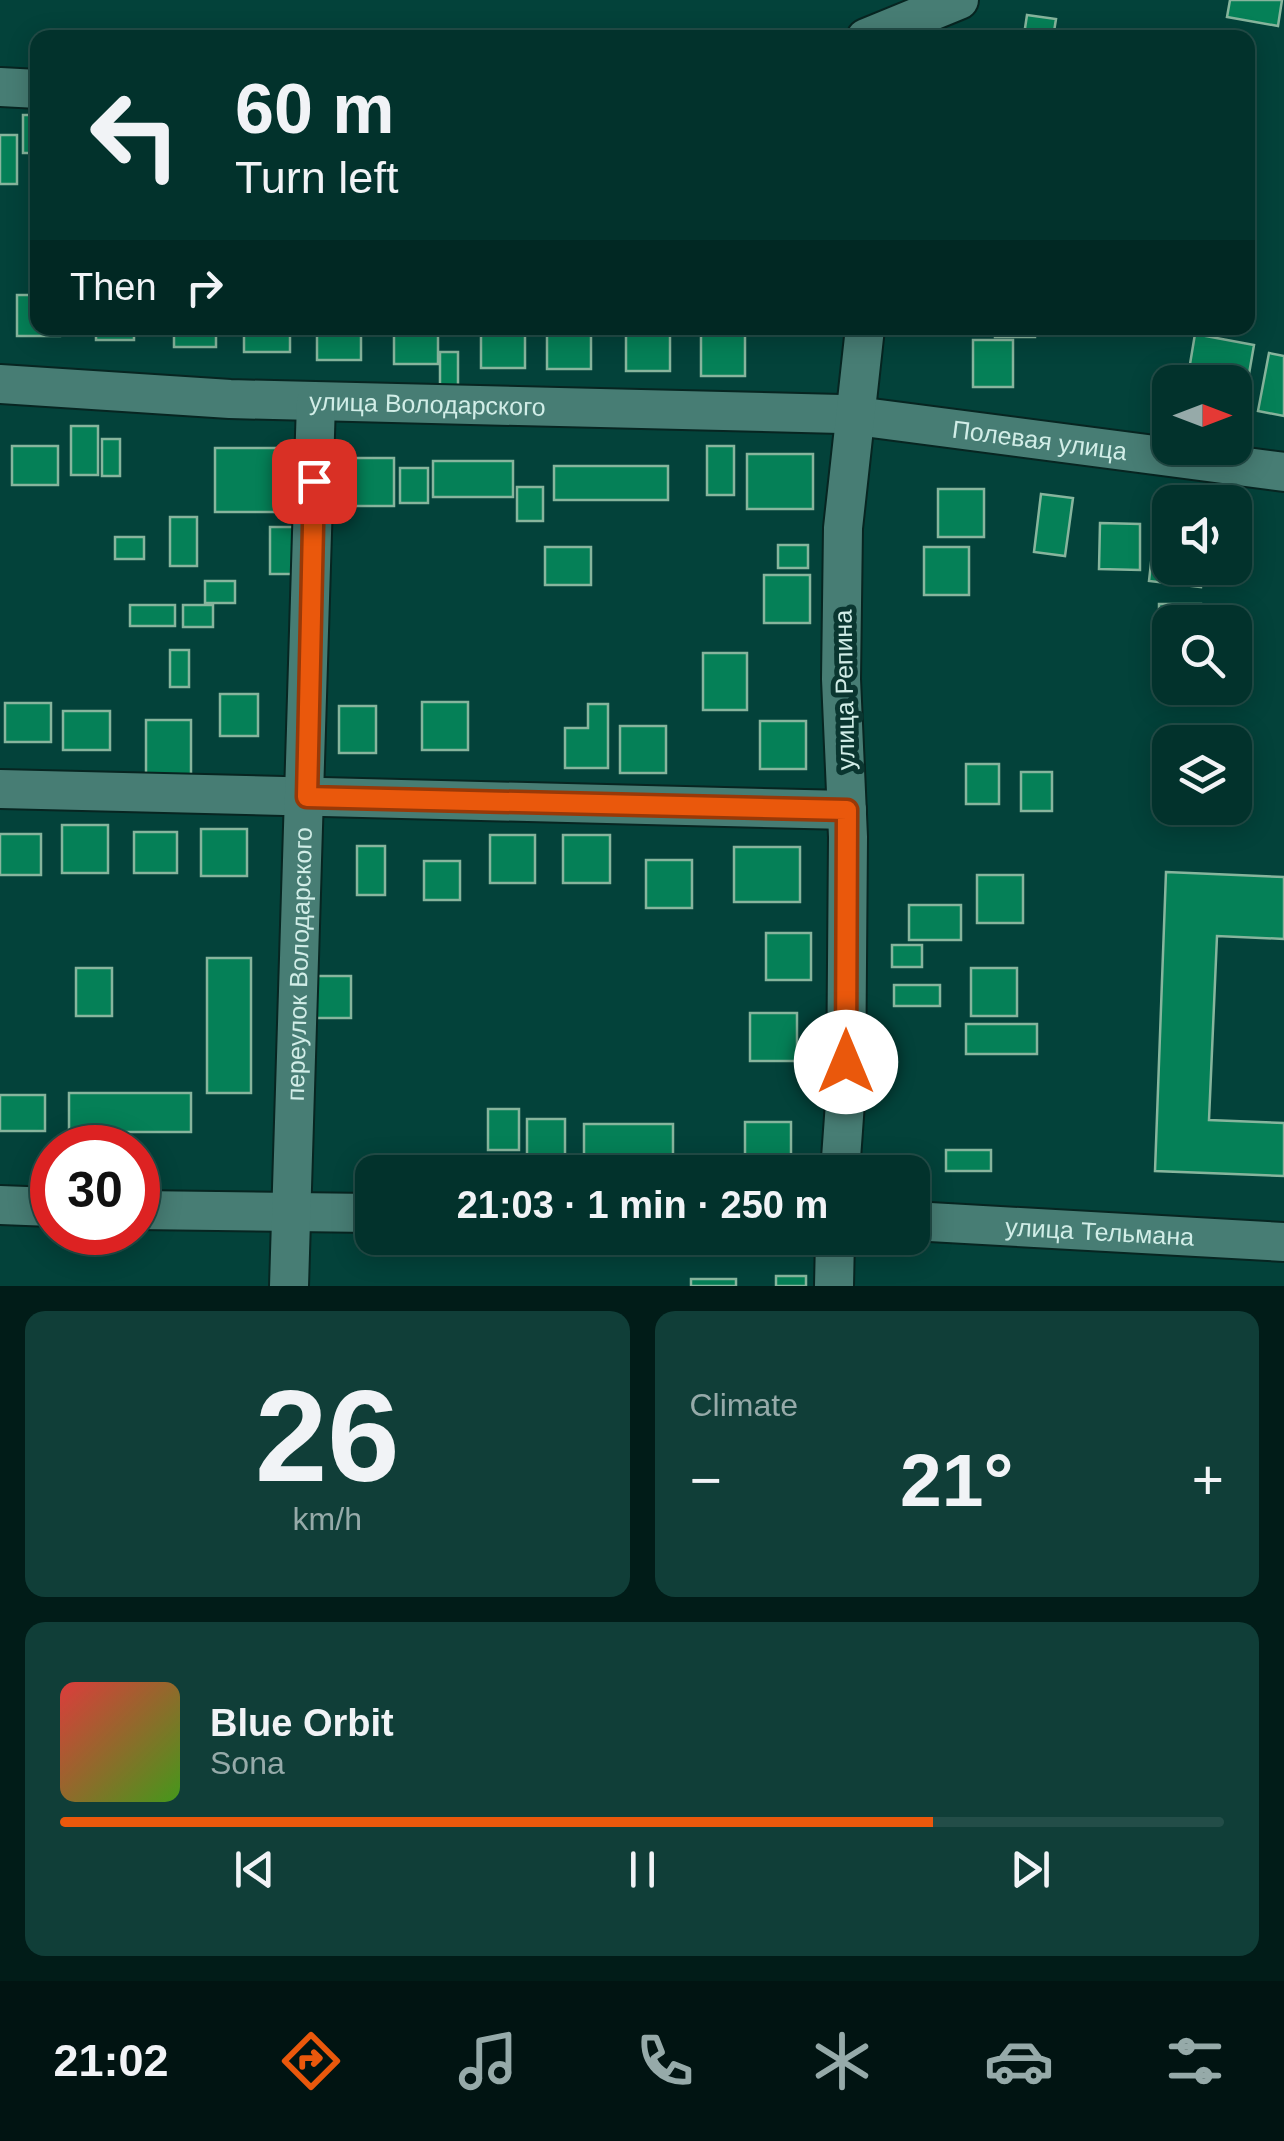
<!DOCTYPE html>
<html lang="en">
<head>
<meta charset="utf-8">
<style>
  :root { --surface:#02322c; --page:#103e38; --text:#f1f3f6; --muted:#96aaa9; --line:#234d48; --accent:#ea580c }
  body { margin:0; font-family:Helvetica,sans-serif; background:var(--page); color:var(--text); height:100vh; display:flex; flex-direction:column; font-size:38px; white-space:nowrap }
  * { box-sizing:border-box; margin:0 }
  p { font-size:32px; color:var(--muted) }
  .icon { flex:none; width:55px; height:55px; fill:none; stroke:currentColor; stroke-width:2; stroke-linecap:round; stroke-linejoin:round }
  .map { position:relative; height:1286px; overflow:hidden }
  .details { display:flex; flex-direction:column; gap:25px; padding:25px; background:#011c18; flex:1 }
  .details>* { flex:none }
  .hud { position:absolute; left:30px; top:30px; width:1225px; height:305px; border-radius:20px; box-shadow:0 5px 25px #0003,0 0 0 2px var(--line); background:#02322c; color:var(--text); overflow:hidden }
  .needle { width:65px; rotate:90deg }
  .fabs { position:absolute; left:1152px; top:365px; display:grid; gap:20px }
  .fabs a { display:grid; place-items:center; width:100px; height:100px; border-radius:20px; background:var(--surface); box-shadow:0 5px 25px #0003,0 0 0 2px var(--line); font-size:50px }
  .speed { position:absolute; left:30px; top:1125px; display:flex; gap:20px; font-size:50px; font-weight:700; text-align:center }
  .speed>* { display:grid; place-content:center; width:130px; height:130px; border-radius:50%; background:var(--surface); box-shadow:0 5px 25px #0003,0 0 0 2px var(--line); line-height:1 }
  .speed .limit { border:15px solid #d22; background:#fff; color:#111 }
  .pin { position:absolute; display:grid; place-items:center; width:85px; height:85px; color:#fff; margin:-42px; border-radius:20px; box-shadow:0 5px 15px #0006 }
  .me { position:absolute; width:110px; margin:-55px; rotate:0deg; stroke-linejoin:round; filter:drop-shadow(0 0 8px #0008) }
  .turn { display:flex; align-items:center; gap:35px; height:210px; padding:0 40px; font-size:45px }
  .turn .icon { width:130px; height:130px; stroke-width:2.5 }
  .turn b { display:block; font-size:70px; line-height:85px }
  .then { display:flex; align-items:center; height:95px; padding:0 40px; background:#0003; gap:20px; font-size:38px }
  .big { font-size:75px; font-weight:800; line-height:1.1 }
  .details .card { flex:1; display:flex; flex-direction:column; justify-content:center; gap:15px; min-width:0; padding:0 35px; border-radius:20px; background:var(--page) }
  .details .dial { align-items:center; gap:0 }
  .dial b { font-size:130px; line-height:1 }
  .song { display:flex; align-items:center; gap:30px }
  .cover { width:120px; height:120px; border-radius:15px; background:linear-gradient(135deg,hsl(0 70% 55%),hsl(100 70% 35%)) }
  .played { height:10px; border-radius:5px; background:linear-gradient(90deg,var(--accent) 75%,var(--line) 75%) }
  .keys { display:flex; justify-content:space-around; direction:ltr }
  .heat { display:flex; justify-content:space-between; align-items:center; font-size:55px; direction:ltr }
  .details .tiles { flex:1; display:grid; gap:25px; grid-template-columns:1fr 1fr }
  .card:last-child { grid-column:span 2 }
  .trip { position:absolute; left:355px; top:1155px; width:575px; height:100px; border-radius:20px; background:var(--surface); box-shadow:0 5px 25px #0003,0 0 0 2px var(--line); font-weight:800; line-height:100px; text-align:center }
  .tab-bar { display:flex; height:160px; justify-content:space-around; align-items:center; background:#011412; color:var(--muted) }
  .tab-bar .icon { width:70px; height:70px }
  .tab-bar .selected { color:var(--accent) }
  .tab-bar b { font-size:45px; color:var(--text) }
  .map>svg:first-child { display:block }
  .building { fill:#058057; stroke:#87b59d; stroke-width:2.5 }
  .lines { fill:none; stroke-linecap:round; stroke-linejoin:round }
  .minor-casing { stroke:#072521; stroke-width:42 }
  .minor { stroke:#477d74; stroke-width:38 }
  .route-casing { stroke:#983908; stroke-width:25 }
  .route { stroke:#ea580c; stroke-width:18 }
  .labels { text-anchor:middle; stroke-width:10; stroke-linejoin:round; paint-order:stroke }
  .street-label { font-size:25px; fill:#d1ede7; stroke:#0a3630 }
</style>
</head>
<body>
<div class="map">
<svg width="1284" height="1286" viewBox="0 0 1284 1286">
  <rect width="100%" height="100%" fill="#03423a"/>
  <path class="building" d="M1230 0H1282L1278 26 1227 17Z
    M1027 15 1056 19 1053 38 1024 35Z
    M23 115H38V153H23Z
    M0 135H17V184H0Z
    M17 295H38V328H60V336H17Z
    M96 328H134V340H96Z
    M174 328H216V347H174Z
    M244 328H290V352H244Z
    M317 328H361V360H317Z
    M394 328H438V364H394Z
    M481 328H525V368H481Z
    M547 328H591V369H547Z
    M626 328H670V371H626Z
    M701 328H745V376H701Z
    M995 328H1035V337H995Z
    M1195 334 1254 345 1244 403 1235 401V382H1187Z
    M973 340H1013V387H973Z
    M440 352H458V390H440Z
    M1269 353 1284 356V416L1258 411Z
    M71 426H98V475H71Z
    M102 439H120V476H102Z
    M12 446H58V485H12Z
    M707 446H734V495H707Z
    M215 448H284V512H215Z
    M747 454H813V509H747Z
    M349 458H394V506H349Z
    M433 461H513V497H433Z
    M554 466H668V500H554Z
    M400 468H428V503H400Z
    M517 487H543V521H517Z
    M938 489H984V537H938Z
    M1041 494 1073 498 1065 556 1034 552Z
    M170 517H197V566H170Z
    M1156 518 1170 520V568H1203L1201 587 1149 581Z
    M1100 523 1140 524V570L1099 569Z
    M270 527H297V574H270Z
    M115 537H144V559H115Z
    M778 545H808V568H778Z
    M545 547H591V585H545Z
    M924 547H969V595H924Z
    M764 575H810V623H764Z
    M205 581H235V603H205Z
    M1159 604H1201V622H1170V661H1159Z
    M130 605H175V626H130Z
    M183 605H213V627H183Z
    M170 650H189V687H170Z
    M703 653H747V710H703Z
    M220 694H258V736H220Z
    M422 702H468V750H422Z
    M5 703H51V742H5Z
    M588 704H608V768H565V728H588Z
    M339 706H376V753H339Z
    M63 711H110V750H63Z
    M146 720H191V777H146Z
    M760 721H806V769H760Z
    M620 726H666V773H620Z
    M966 764H999V804H966Z
    M1021 772H1052V811H1021Z
    M62 825H108V873H62Z
    M201 829H247V876H201Z
    M134 832H177V873H134Z
    M0 834H41V875H0Z
    M490 835H535V883H490Z
    M563 835H610V883H563Z
    M357 846H385V895H357Z
    M734 847H800V902H734Z
    M646 860H692V908H646Z
    M424 861H460V900H424Z
    M1166 872 1284 877V939L1217 936 1209 1120 1284 1123V1176L1155 1171Z
    M977 875H1023V923H977Z
    M909 905H961V940H909Z
    M766 933H811V980H766Z
    M892 945H922V967H892Z
    M207 958H251V1093H207Z
    M76 968H112V1016H76Z
    M971 968H1017V1016H971Z
    M312 976H351V1018H312Z
    M894 985H940V1006H894Z
    M750 1013H797V1061H750Z
    M966 1024H1037V1054H966Z
    M69 1093H191V1132H69Z
    M0 1095H45V1131H0Z
    M488 1109H519V1150H488Z
    M527 1119H565V1161H527Z
    M745 1122H791V1170H745Z
    M584 1124H673V1161H584Z
    M946 1150H991V1171H946Z
    M776 1276H806V1286H776Z
    M691 1279H736V1286H691Z"/>
  <g class="lines">
    <g class="minor-casing">
      <g id="minor">
        <path d="M866 38 959 0"/>
        <path d="M0 87 38 89"/>
        <path id="s1" d="M0 384 230 399 841 414 1284 472"/>
        <path d="M0 789 847 810"/>
        <path d="M840 1172 846 1089 848 837 841 679 843 528 865 328"/>
        <path d="M0 1205 52 1207"/>
        <path d="M138 1210 372 1213"/>
        <path id="s2" d="M912 1221 1284 1242"/>
        <path id="s3" d="M289 1286 316 402"/>
        <path d="M834 1286 835 1238"/>
      </g>
    </g>
    <use href="#minor" class="minor"/>
  </g>
  <g class="lines">
    <g class="route-casing">
      <path id="route" d="M314 481 307 797 847 810 846 1062"/>
    </g>
    <use href="#route" class="route"/>
  </g>
  <g class="labels">
    <g class="street-label">
      <text dy="9" stroke="none"><textPath href="#s1" startOffset="428">улица Володарского</textPath></text>
      <text dy="9" stroke="none"><textPath href="#s1" startOffset="1042">Полевая улица</textPath></text>
      <text transform="translate(844 690) rotate(-91)" y="9">улица Репина</text>
      <text dy="9" stroke="none"><textPath href="#s3" startOffset="322">переулок Володарского</textPath></text>
      <text dy="9" stroke="none"><textPath href="#s2" startOffset="188">улица Тельмана</textPath></text>
    </g>
  </g>
</svg>
<div class="fabs">
<a><svg class="needle" viewBox="-14 -14 28 28"><path d="M0-13l5 13h-10z" fill="#e53935"/><path d="M0 13l5-13h-10z" fill="#96aaa9"/></svg></a>
<a><svg class="icon" aria-label="sound" viewBox="0 0 24 24"><path d="M4 9h4l5-4v14l-5-4H4zM17 9q2 3 0 6"/></svg></a>
<a><svg class="icon" aria-label="search" viewBox="0 0 24 24"><circle cx="10" cy="10" r="6"/><path d="M15 15l6 6"/></svg></a>
<a><svg class="icon" aria-label="layers" viewBox="0 0 24 24"><path d="M12 4l9 5-9 5-9-5zM3 14l9 5 9-5"/></svg></a>
</div>
<div class="speed"><div class="limit">30</div></div>
<div class="pin" style="left:314px;top:481px;background:#d93025"><svg class="icon" aria-label="arrive" viewBox="0 0 24 24"><path d="M6 21V4h12l-3 4 3 4H6"/></svg></div>
<svg class="me" style="left:846px;top:1062px" viewBox="-20 -20 40 40"><circle r="19" fill="#fff"/><path d="M0-13L10 11 0 6-10 11z" fill="#ea580c"/></svg>
<div class="trip">21:03 · 1 min · 250 m</div>
<div class="hud">
<div class="turn"><svg class="icon" aria-label="left" viewBox="0 0 24 24"><path d="M17 20v-9H6M10 6l-5 5 5 5"/></svg><div><b>60 m</b>Turn left</div></div>
<div class="then">Then<svg class="icon" aria-label="right" viewBox="0 0 24 24"><path d="M7 20v-9h11M14 6l5 5-5 5"/></svg></div>
</div>
</div>
<section class="details">
<div class="tiles">
<div class="card dial"><b>26</b><p>km/h</p></div>
<div class="card"><p>Climate</p>
<div class="heat"><a>−</a><b class="big">21°</b><a>+</a></div>
</div>
<div class="card">
<div class="song"><i class="cover"></i><div><b>Blue Orbit</b><p>Sona</p></div></div>
<div class="played"></div>
<div class="keys"><svg class="icon" aria-label="previous" viewBox="0 0 24 24"><path d="M18 5L8 12l10 7zM5 5v14"/></svg><svg class="icon" aria-label="pause" viewBox="0 0 24 24"><path d="M8 5v14M16 5v14"/></svg><svg class="icon" aria-label="next" viewBox="0 0 24 24"><path d="M6 5l10 7-10 7zM19 5v14"/></svg></div>
</div>
</div>
</section>
<nav class="tab-bar">
<b>21:02</b>
<svg class="icon selected" aria-label="directions" viewBox="0 0 24 24"><path d="M12 3l9 9-9 9-9-9zM9 14v-3h6M13 9l2 2-2 2"/></svg>
<svg class="icon" aria-label="music" viewBox="0 0 24 24"><path d="M9 18V5l10-2v13"/><circle cx="6" cy="18" r="3"/><circle cx="16" cy="16" r="3"/></svg>
<svg class="icon" aria-label="phone" viewBox="0 0 24 24"><path d="M5 4h4l2 5-3 2q2 4 5 5l2-3 5 2v4C11 20 4 13 5 4z"/></svg>
<svg class="icon" aria-label="climate" viewBox="0 0 24 24"><path d="M12 3v18M4 7l16 10M4 17L20 7"/></svg>
<svg class="icon" aria-label="car" viewBox="0 0 24 24"><path d="M5 17H2v-5l4-1 3-4h7l3 4 3 1v5h-3M9 17h6M6 11h13"/><circle cx="7" cy="17" r="2"/><circle cx="17" cy="17" r="2"/></svg>
<svg class="icon" aria-label="filters" viewBox="0 0 24 24"><path d="M4 7h16M4 17h16"/><circle cx="9" cy="7" r="2"/><circle cx="15" cy="17" r="2"/></svg>
</nav>
</body>
</html>
